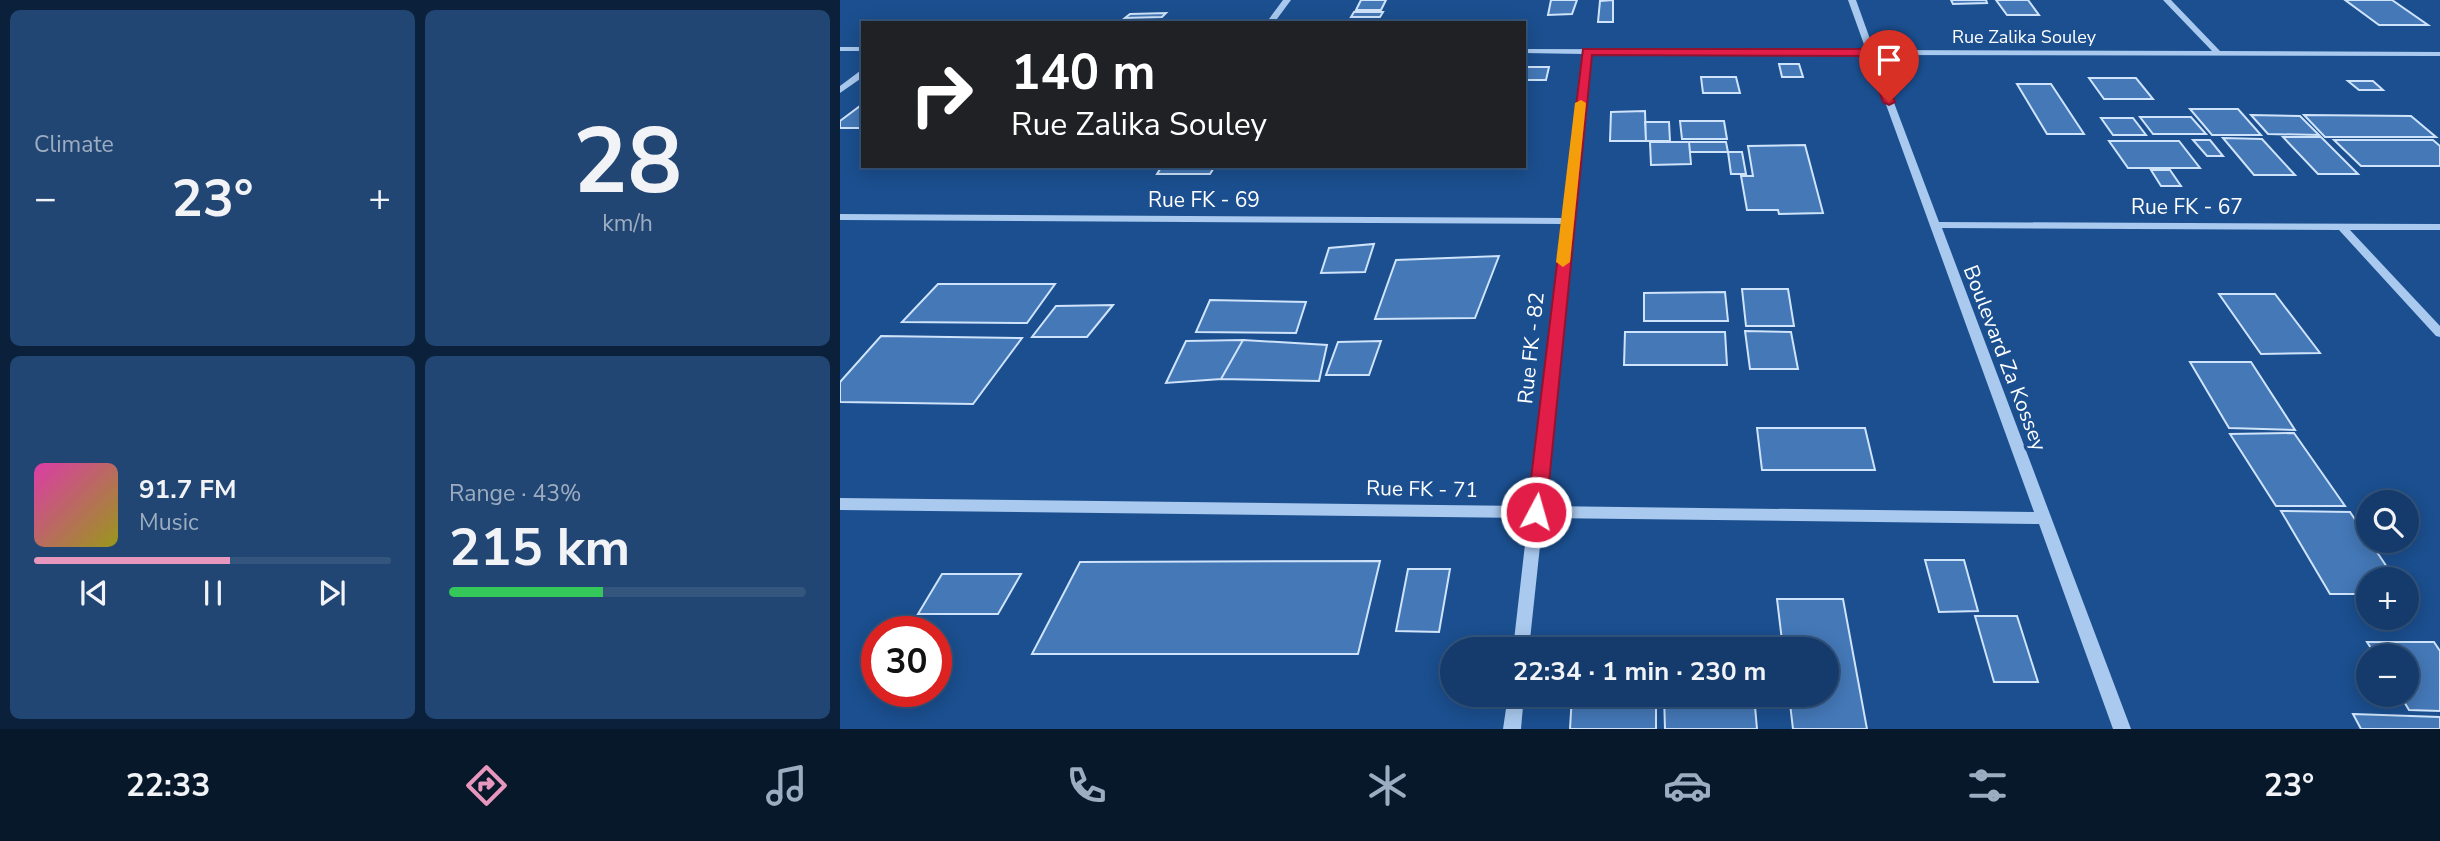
<!DOCTYPE html>
<html lang="en">
<head>
<meta charset="utf-8">
<style>
  :root { --surface:#143b6b; --page:#214673; --text:#f1f3f6; --muted:#9dadc1; --line:#33557e; --accent:#e797bd }
  body { margin:0; font-family:"Nunito Sans",sans-serif; background:var(--page); color:var(--text); height:100vh; display:flex; flex-direction:column; font-size:26px; white-space:nowrap }
  * { box-sizing:border-box; margin:0 }
  p { font-size:23px; color:var(--muted) }
  .icon { flex:none; width:38px; height:38px; fill:none; stroke:currentColor; stroke-width:2; stroke-linecap:round; stroke-linejoin:round }
  .map { position:relative; flex:1; overflow:hidden }
  .details { display:flex; flex-direction:column; gap:10px; padding:10px; background:#0b203b; width:840px }
  .details>* { flex:none }
  .banner { position:absolute; left:21px; top:21px; width:665px; height:147px; border-radius:0px; box-shadow:0 4px 18px #0003,0 0 0 2px var(--line); background:#202124; color:#fff; overflow:hidden }
  .tools { position:absolute; left:1516px; top:490px; display:grid; gap:14px }
  .tools a { display:grid; place-items:center; width:63px; height:63px; border-radius:50%; background:var(--surface); box-shadow:0 4px 18px #0003,0 0 0 2px var(--line); font-size:35px }
  .speed { position:absolute; left:21px; top:616px; display:flex; gap:14px; font-size:35px; font-weight:700; text-align:center }
  .speed>* { display:grid; place-content:center; width:91px; height:91px; border-radius:50%; background:var(--surface); box-shadow:0 4px 18px #0003,0 0 0 2px var(--line); line-height:1 }
  .speed .limit { border:10px solid #d22; background:#fff; color:#111 }
  .pin { position:absolute; display:grid; place-items:center; width:60px; height:60px; color:#fff; margin:-72px -30px; border-radius:50% 50% 50% 0; rotate:-45deg; box-shadow:0 0 7px #0007 }
  .pin .icon { rotate:45deg }
  .me { position:absolute; width:77px; margin:-38px; rotate:6deg; stroke-linejoin:round; filter:drop-shadow(0 0 5px #0008) }
  .turn { display:flex; align-items:center; gap:24px; height:147px; padding:0 35px; font-size:32px }
  .turn .icon { width:91px; height:91px; stroke-width:2.5 }
  .turn b { display:block; font-size:49px; line-height:60px }
  .big { font-size:52px; font-weight:700; line-height:1.1 }
  .details .card { flex:1; display:flex; flex-direction:column; justify-content:center; gap:10px; min-width:0; padding:0 24px; border-radius:10px; background:var(--page) }
  .details .dial { align-items:center; gap:0 }
  .dial b { font-size:91px; line-height:1 }
  .song { display:flex; align-items:center; gap:21px }
  .cover { width:84px; height:84px; border-radius:10px; background:linear-gradient(135deg,hsl(320 70% 55%),hsl(60 70% 35%)) }
  .played { height:7px; border-radius:4px; background:linear-gradient(90deg,var(--accent) 55%,var(--line) 55%) }
  .keys { display:flex; justify-content:space-around; direction:ltr }
  .heat { display:flex; justify-content:space-between; align-items:center; font-size:38px; direction:ltr }
  .charge { height:10px; border-radius:5px; background:linear-gradient(90deg,#34c759 43%,var(--line) 0) }
  .details .tiles { flex:1; display:grid; gap:10px; grid-template-columns:repeat(2,1fr) }
  .trip { position:absolute; left:600px; top:637px; width:399px; height:70px; border-radius:35px; background:var(--surface); box-shadow:0 4px 18px #0003,0 0 0 2px var(--line); font-weight:700; line-height:70px; text-align:center }
  .menu { display:flex; height:112px; justify-content:space-around; align-items:center; background:#08182b; color:var(--muted) }
  .menu .icon { width:49px; height:49px }
  .menu .current { color:var(--accent) }
  .menu b { font-size:32px; color:var(--text) }
  main { display:flex; flex:1; min-height:0 }
  .map>svg:first-child { display:block }
  .building { fill:#4478b7; stroke:#cfe3fa; stroke-width:2 }
  .lines { fill:none; stroke-linecap:round; stroke-linejoin:round }
  .minor { fill:#a9c9ee; fill-rule:evenodd }
  .route { fill:#e11d48; stroke:#92132f; stroke-width:2 }
  .slow { fill:#f59e0b }
  .labels { text-anchor:middle; stroke-width:7; stroke-linejoin:round; paint-order:stroke }
  .far-street-label { font-size:18px; fill:#fff; stroke:#1b4f8f }
  .street-label { font-size:21px; fill:#fff; stroke:#1b4f8f }
</style>
</head>
<body>
<main>
<section class="details">
<div class="tiles">
<div class="card"><p>Climate</p>
<div class="heat"><a>−</a><b class="big">23°</b><a>+</a></div>
</div>
<div class="card dial"><b>28</b><p>km/h</p></div>
<div class="card">
<div class="song"><i class="cover"></i><div><b>91.7 FM</b><p>Music</p></div></div>
<div class="played"></div>
<div class="keys"><svg class="icon" aria-label="previous" viewBox="0 0 24 24"><path d="M18 5L8 12l10 7zM5 5v14"/></svg><svg class="icon" aria-label="pause" viewBox="0 0 24 24"><path d="M8 5v14M16 5v14"/></svg><svg class="icon" aria-label="next" viewBox="0 0 24 24"><path d="M6 5l10 7-10 7zM19 5v14"/></svg></div>
</div>
<div class="card"><p>Range · 43%</p><b class="big">215 km</b><div class="charge"></div></div>
</div>
</section>
<div class="map">
<svg width="1600" height="729" viewBox="0 0 1600 729">
  <rect width="100%" height="100%" fill="#1b4f8f"/>
  <path class="building" d="M521 0H546L541 10H516Z
    M711 0H737L732 14 708 15Z
    M773 0V22H758L760 1Z
    M1111 0H1146L1147 3 1113 4Z
    M1156 0H1188L1199 15H1167Z
    M1505 0H1552L1588 25H1539Z
    M514 12H543L540 17H511Z
    M326 13 322 17 285 18 290 14Z
    M939 64H959L963 77H942Z
    M684 67H709L706 80H684Z
    M861 77H896L900 93H863Z
    M1249 78H1296L1313 99H1264Z
    M1508 81H1533L1543 90H1519Z
    M1177 84H1211L1244 134H1207Z
    M20 106H23V128H0V121Z
    M1350 109H1398L1421 135H1372Z
    M805 111 806 141H770L771 112Z
    M1411 115 1460 116 1479 135 1428 134Z
    M1464 115 1571 116 1596 137H1485Z
    M1300 117H1351L1366 134H1313Z
    M1261 118H1293L1306 135H1273Z
    M840 121H884L887 139H842Z
    M805 122H829L830 141H806Z
    M1443 137H1481L1518 174H1478Z
    M1383 138 1422 139 1455 175H1414Z
    M1353 140H1370L1383 156H1367Z
    M1494 140H1593L1600 146V166H1521Z
    M1269 141H1339L1360 168H1288Z
    M810 142H849L851 164 811 165Z
    M849 142H886L888 152H850Z
    M965 145 983 213 939 214 938 210H907L901 176H913L908 146Z
    M888 152H902L906 174H891Z
    M322 166H375L370 174H317Z
    M1311 170H1330L1341 186H1321Z
    M534 244 525 272 481 273 489 248Z
    M659 256 635 318 535 319 556 260Z
    M98 284H215L187 323 62 322Z
    M902 289H948L954 326H906Z
    M885 292 888 321H804V293Z
    M1379 294H1435L1480 353 1421 354Z
    M370 300 466 302 456 333 356 332Z
    M273 305 247 337H192L216 306Z
    M905 331 951 332 958 369H910Z
    M785 332H885L887 365H784Z
    M41 336 182 338 133 404 0 402V382Z
    M403 340 381 379 326 383 346 341Z
    M403 340 487 345 479 381 381 379Z
    M541 341 529 375H486L498 342Z
    M1350 362H1411L1455 430 1389 428Z
    M917 428H1025L1035 470H922Z
    M1454 433 1505 506H1436L1390 434Z
    M1441 511 1510 512 1555 579H1528V594H1490Z
    M1085 560H1124L1138 611 1099 612Z
    M540 561 518 654H192L240 562Z
    M568 569H610L599 632 556 631Z
    M102 574H181L158 614H78Z
    M937 599H1003L1027 729H953L949 695H987V649H943Z
    M1135 616H1177L1198 682H1154Z
    M823 638H908L909 649H823Z
    M1527 642H1594L1600 651V711L1569 710 1560 695H1566V656H1536Z
    M732 695H816V729H730Z
    M824 695H914L917 729H825Z
    M1513 714 1600 717V729H1521Z"/>
  <g class="lines">
    <path class="minor" d="M443 0H451L434 23H426Z
      M1008 0H1016L1034 50 1372 51 1323 0H1331L1380 51 1600 52V56L1036 55 1099 222 1600 224V230H1510L1600 326V337L1596 336 1499 230 1102 228 1291 729H1273L1199 524 703 518 689 649H673L688 518 0 510V498L690 506 723 224 0 220V214L724 218 743 54 684 53V49L1026 50ZM751 54 1028 55 1194 512 704 506Z
      M0 47H23V51H0Z
      M20 71H23V77L0 93V86Z
      M668 695H684L681 729H663Z"/>
  </g>
  <path class="route" d="M743 49H1031L1036 52 1055 102 1049 105 1043 102 1027 56 752 55 706 512 703 517 696 520 690 517 687 512Z"/>
  <path class="slow" d="M741 100 746 103 730 262 723 267 716 262 735 103Z"/>
  <g class="labels">
    <g class="far-street-label">
      <text x="1184" y="43">Rue Zalika Souley</text>
    </g>
    <g class="street-label">
      <text x="364" y="207">Rue FK - 69</text>
      <text x="1347" y="214">Rue FK - 67</text>
      <text transform="translate(691 348) rotate(-84)" y="7">Rue FK - 82</text>
      <text transform="translate(1165 358) rotate(69)" y="7">Boulevard Za Kossey</text>
      <text transform="translate(582 489) rotate(1)" y="7">Rue FK - 71</text>
    </g>
  </g>
</svg>
<div class="tools">
<a><svg class="icon" aria-label="search" viewBox="0 0 24 24"><circle cx="10" cy="10" r="6"/><path d="M15 15l6 6"/></svg></a>
<a>+</a>
<a>−</a>
</div>
<div class="speed"><div class="limit">30</div></div>
<div class="pin" style="left:1049px;top:102px;background:#d93025"><svg class="icon" aria-label="arrive" viewBox="0 0 24 24"><path d="M6 21V4h12l-3 4 3 4H6"/></svg></div>
<svg class="me" style="left:696px;top:512px" viewBox="-20 -20 40 40"><circle r="17" fill="#e11d48" stroke="#fff" stroke-width="3"/><path d="M0-11L8 9 0 5-8 9z" fill="#fff"/></svg>
<div class="trip">22:34 · 1 min · 230 m</div>
<div class="banner">
<div class="turn"><svg class="icon" aria-label="right" viewBox="0 0 24 24"><path d="M7 20v-9h11M14 6l5 5-5 5"/></svg><div><b>140 m</b>Rue Zalika Souley</div></div>
</div>
</div>
</main>
<nav class="menu">
<b>22:33</b>
<svg class="icon current" aria-label="directions" viewBox="0 0 24 24"><path d="M12 3l9 9-9 9-9-9zM9 14v-3h6M13 9l2 2-2 2"/></svg>
<svg class="icon" aria-label="music" viewBox="0 0 24 24"><path d="M9 18V5l10-2v13"/><circle cx="6" cy="18" r="3"/><circle cx="16" cy="16" r="3"/></svg>
<svg class="icon" aria-label="phone" viewBox="0 0 24 24"><path d="M5 4h4l2 5-3 2q2 4 5 5l2-3 5 2v4C11 20 4 13 5 4z"/></svg>
<svg class="icon" aria-label="climate" viewBox="0 0 24 24"><path d="M12 3v18M4 7l16 10M4 17L20 7"/></svg>
<svg class="icon" aria-label="car" viewBox="0 0 24 24"><path d="M5 17H2v-5l4-1 3-4h7l3 4 3 1v5h-3M9 17h6M6 11h13"/><circle cx="7" cy="17" r="2"/><circle cx="17" cy="17" r="2"/></svg>
<svg class="icon" aria-label="filters" viewBox="0 0 24 24"><path d="M4 7h16M4 17h16"/><circle cx="9" cy="7" r="2"/><circle cx="15" cy="17" r="2"/></svg>
<b>23°</b>
</nav>
</body>
</html>
